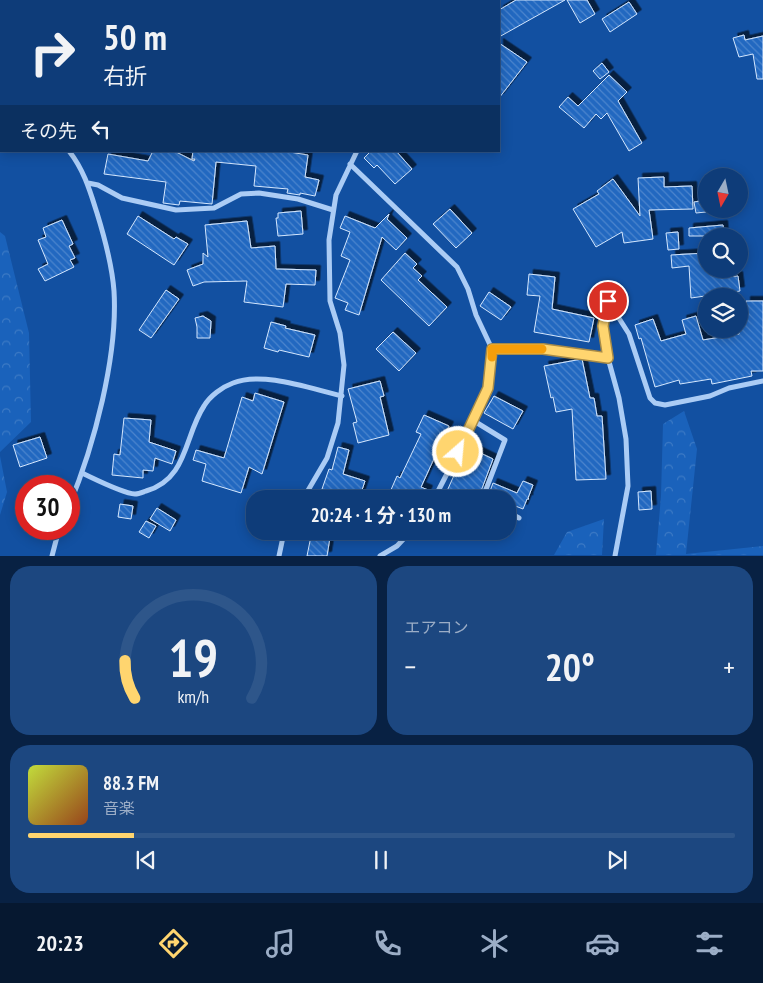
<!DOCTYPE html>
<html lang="ja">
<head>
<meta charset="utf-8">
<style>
  :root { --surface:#0e3c79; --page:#1c4780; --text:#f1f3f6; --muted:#9badc6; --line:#2e568a; --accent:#ffd56f }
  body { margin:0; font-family:"PT Sans Narrow","Noto Sans JP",sans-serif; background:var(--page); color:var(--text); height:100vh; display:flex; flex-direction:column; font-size:19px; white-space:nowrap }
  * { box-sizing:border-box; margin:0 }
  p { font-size:16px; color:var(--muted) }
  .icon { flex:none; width:28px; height:28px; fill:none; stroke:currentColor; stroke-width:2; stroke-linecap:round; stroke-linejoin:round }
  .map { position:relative; height:556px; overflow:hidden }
  .sheet { display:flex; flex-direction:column; gap:10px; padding:10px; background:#082143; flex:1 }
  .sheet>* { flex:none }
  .guide { position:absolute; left:0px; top:0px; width:500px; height:152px; box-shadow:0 2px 12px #0003,0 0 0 1px var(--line); background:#0e3c79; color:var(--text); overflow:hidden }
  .needle { width:32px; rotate:189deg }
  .buttons { position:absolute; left:698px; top:168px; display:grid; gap:10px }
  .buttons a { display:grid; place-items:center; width:50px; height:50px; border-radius:50%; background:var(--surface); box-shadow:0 2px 12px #0003,0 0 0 1px var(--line); font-size:25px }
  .speed { position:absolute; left:15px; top:475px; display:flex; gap:10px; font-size:25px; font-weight:700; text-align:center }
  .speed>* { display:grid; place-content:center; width:65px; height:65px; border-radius:50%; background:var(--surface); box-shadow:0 2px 12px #0003,0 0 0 1px var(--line); line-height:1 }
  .speed .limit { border:8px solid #d22; background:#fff; color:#111 }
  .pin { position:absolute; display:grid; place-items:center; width:42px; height:42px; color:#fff; margin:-21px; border:2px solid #fff; border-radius:50%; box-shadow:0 1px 5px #0007 }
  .me { position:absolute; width:55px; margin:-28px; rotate:27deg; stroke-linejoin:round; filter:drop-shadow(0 0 4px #0008) }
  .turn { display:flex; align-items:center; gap:18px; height:105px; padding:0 20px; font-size:22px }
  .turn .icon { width:65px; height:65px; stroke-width:2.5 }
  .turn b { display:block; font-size:35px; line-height:42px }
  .then { display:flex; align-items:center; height:48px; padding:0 20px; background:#0003; gap:10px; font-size:19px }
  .big { font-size:38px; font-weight:700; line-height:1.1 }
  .sheet .card { flex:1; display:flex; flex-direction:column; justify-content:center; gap:8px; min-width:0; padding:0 18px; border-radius:20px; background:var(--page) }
  .sheet .dial { align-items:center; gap:0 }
  .dial svg { height:130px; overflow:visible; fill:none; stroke:var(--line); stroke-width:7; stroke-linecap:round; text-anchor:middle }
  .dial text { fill:var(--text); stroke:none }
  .song { display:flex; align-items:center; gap:15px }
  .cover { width:60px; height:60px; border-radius:8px; background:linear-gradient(135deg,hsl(70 70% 55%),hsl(20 70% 35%)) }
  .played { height:5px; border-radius:2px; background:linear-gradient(90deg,var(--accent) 15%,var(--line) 15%) }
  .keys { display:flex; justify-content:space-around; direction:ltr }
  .heat { display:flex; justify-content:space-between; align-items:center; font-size:28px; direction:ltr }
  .sheet .tiles { flex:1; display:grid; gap:10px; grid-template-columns:1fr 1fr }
  .card:last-child { grid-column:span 2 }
  .trip { position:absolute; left:246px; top:490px; width:270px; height:50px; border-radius:20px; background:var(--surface); box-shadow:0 2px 12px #0003,0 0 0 1px var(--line); font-weight:700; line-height:50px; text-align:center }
  .tab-bar { display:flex; height:80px; justify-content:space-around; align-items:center; background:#061830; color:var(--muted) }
  .tab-bar .icon { width:35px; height:35px }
  .tab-bar .selected { color:var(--accent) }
  .tab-bar b { font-size:22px; color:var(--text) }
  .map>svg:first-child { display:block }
  .forest { fill:url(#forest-crowns) }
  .building { fill:url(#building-back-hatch); stroke:#d4e7fe; filter:url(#shadow) }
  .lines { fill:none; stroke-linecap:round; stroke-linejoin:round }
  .street { stroke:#abccf5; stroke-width:5 }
  .route-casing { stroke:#a68a48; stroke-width:12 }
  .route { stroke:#ffd56f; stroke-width:9 }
  .slow { stroke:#f59e0b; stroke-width:9 }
</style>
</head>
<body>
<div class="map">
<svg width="763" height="556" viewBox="0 0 763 556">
  <defs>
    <pattern id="forest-crowns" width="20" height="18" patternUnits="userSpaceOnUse" patternTransform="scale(1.25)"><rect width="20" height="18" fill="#1a62bb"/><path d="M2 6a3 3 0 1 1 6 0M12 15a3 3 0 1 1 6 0" fill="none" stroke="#3c7ac5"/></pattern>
    <pattern id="building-back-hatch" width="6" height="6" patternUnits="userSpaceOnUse" patternTransform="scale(1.25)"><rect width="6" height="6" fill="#2067c0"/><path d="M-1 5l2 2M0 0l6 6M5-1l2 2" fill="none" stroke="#4d85cd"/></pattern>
    <filter id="shadow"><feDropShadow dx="4.5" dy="-4.5" stdDeviation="0" flood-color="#0009"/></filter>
  </defs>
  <rect width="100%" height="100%" fill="#1250a1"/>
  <path class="forest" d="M0 232 5 236 29 333 31 422 0 452Z
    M684 411 697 449 686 554 763 546V555H656L661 496 663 424Z
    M0 456 7 492 0 515Z
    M604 519 602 555H554L567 532Z"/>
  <path class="building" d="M516 0H565L499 37V10Z
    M567 0H587L595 14 580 23Z
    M629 2 637 14 610 32 602 19Z
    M744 35 745 40 763 36V79H757L753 54 739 57 733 38Z
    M499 43 527 62 499 98Z
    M602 63 609 72 600 79 593 71Z
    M609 75 627 92 618 101 642 143 629 151 607 113 601 119 596 114 584 128 559 107 568 97 578 106Z
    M153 151H174L194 161 195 159H192L193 151H283L308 155 305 177 319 180 315 196 300 193V195L287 193 288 189 254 186 256 166 216 162 212 204 180 201 179 205 163 203 166 182 104 174 108 154 148 161Z
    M371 151H396L412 169 395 184 377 165 374 168 364 158Z
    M664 177V187L692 186 693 209 649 210 653 239 624 243 622 232 596 247 573 209 599 194 597 191 613 179 640 216 638 178Z
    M706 200V212L696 213 694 202Z
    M450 209 472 233 456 248 433 224Z
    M301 211 303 234 278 236 276 218H278V213Z
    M389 214 387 219 407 238 396 250 382 237 359 315 345 310 348 303 335 298 350 260 341 256 350 232 340 228 345 216 375 228Z
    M138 216 174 239 176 237 188 244 174 265 127 234Z
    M62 220 73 244 69 246 75 258 70 260 74 267 45 281 38 269 48 264 38 240 46 237 43 228Z
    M247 221 251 248 275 246 276 269 316 270 315 285 286 284 283 307 244 302 247 281 204 282 193 286 187 270 203 264V253L208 257 205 225Z
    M723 225 724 236H689V228Z
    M678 232 679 249 668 250 666 233Z
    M405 253 417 264 413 268 422 276 418 280 447 307 429 326 381 280Z
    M706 253V269H727L728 277 738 276 740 291 691 298 689 266 672 268 671 255Z
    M529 274 555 277 552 309 594 318 589 342 534 332 540 296 527 295Z
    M166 290 179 299 151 338 139 330Z
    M489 292 511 307 501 320 480 306Z
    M746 301H763V371H751L752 376 712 384 711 379 680 384 679 380 655 387 641 338 639 339 635 325 653 319 661 341 686 334 682 320 696 316 703 340 739 334V313H746Z
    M203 316 211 321 210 338H197V327L195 318Z
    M271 322 286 326 285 328 315 335 309 357 279 350 278 352 264 348Z
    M393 332 416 353 399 371 376 349Z
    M582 359 590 398H594L597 416H602L606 479 576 480 572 409 556 412 553 397 551 398 544 366Z
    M380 381 384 396 380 397 389 435 358 443 353 423 357 422 348 389Z
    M255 393 284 402 262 474 249 467 241 493 202 481 206 464 193 460 196 450 224 458 242 397 253 401Z
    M494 396 523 411 513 429 484 413Z
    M424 415 449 426 421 487 428 490 424 499H387L397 476 400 478 421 434 416 432Z
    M124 418 151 420 149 442 176 451 172 464 155 458 153 471 143 470V478L112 475 114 454 120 455Z
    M40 437 47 458 20 467 13 445Z
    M466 446 493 459 481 491 478 490 474 499H466L447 491 460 462H458Z
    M338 447 349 450 343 474 365 481 359 499H343L344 496 322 489 329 469 332 470Z
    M523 481 533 485 528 498 529 499H527L523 509 508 503V499H499L489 494 493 483 517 493Z
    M651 491 652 509 639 510 638 492Z
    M120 504 133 506 131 519 118 517Z
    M157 508 176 520 170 531 150 519Z
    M146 521 156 526 149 538 139 532Z
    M312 531H331L327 556H307Z"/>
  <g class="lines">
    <path class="street" d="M179 0V1
      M275 0V1
      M442 0V1
      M34 1V0
      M462 1 464 0
      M0 109 1 108
      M350 164 457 267 468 289 476 315 492 349 489 388 474 421 434 499
      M88 183 98 185 122 198 176 210 214 208 241 194 259 193 298 199 333 210
      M608 301 603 326 608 358 619 398 626 439 628 486 615 556
      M608 301 629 334 650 398 655 403 665 405 710 396 729 388 763 381
      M492 349H543L608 358
      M474 421 505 440 483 497 485 499
      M82 473C95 479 122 493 135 494 139 494 143 492 146 491 188 479 184 436 204 406 210 396 222 387 233 383 263 371 311 389 342 396
      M303 499 327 458 338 423 344 365 340 333 330 301 329 240 336 195 357 151
      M69 506C94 446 118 356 114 291 112 264 105 239 97 213 90 191 84 170 69 151
      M508 512 519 518
      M52 556 59 529
      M279 556 283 537 285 531
      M380 556 397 546 411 531"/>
  </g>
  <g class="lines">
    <g class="route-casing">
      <path id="route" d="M458 452 488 388 492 349H543L608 358 603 326 608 301"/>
    </g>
    <use href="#route" class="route"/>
    <path class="slow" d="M492 357V349H542"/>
  </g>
</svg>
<div class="buttons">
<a><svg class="needle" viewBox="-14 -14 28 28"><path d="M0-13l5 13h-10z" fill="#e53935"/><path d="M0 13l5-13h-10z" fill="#9badc6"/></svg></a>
<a><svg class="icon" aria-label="search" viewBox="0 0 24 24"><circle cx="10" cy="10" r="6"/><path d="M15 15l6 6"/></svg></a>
<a><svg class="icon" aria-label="layers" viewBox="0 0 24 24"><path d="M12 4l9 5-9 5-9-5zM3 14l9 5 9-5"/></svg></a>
</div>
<div class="speed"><div class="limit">30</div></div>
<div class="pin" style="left:608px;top:301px;background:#d93025"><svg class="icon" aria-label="arrive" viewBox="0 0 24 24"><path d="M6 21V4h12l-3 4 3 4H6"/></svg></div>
<svg class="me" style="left:458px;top:452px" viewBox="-20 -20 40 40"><circle r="17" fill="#ffd56f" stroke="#fff" stroke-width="3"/><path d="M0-11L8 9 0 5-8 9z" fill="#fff"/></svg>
<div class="trip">20:24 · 1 分 · 130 m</div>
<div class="guide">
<div class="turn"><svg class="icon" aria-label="right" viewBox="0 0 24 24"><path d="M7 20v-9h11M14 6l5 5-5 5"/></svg><div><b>50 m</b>右折</div></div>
<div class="then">その先<svg class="icon" aria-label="left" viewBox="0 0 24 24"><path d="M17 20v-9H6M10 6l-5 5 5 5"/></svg></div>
</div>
</div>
<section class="sheet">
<div class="tiles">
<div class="card dial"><svg viewBox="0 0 100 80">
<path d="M14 69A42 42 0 1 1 86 69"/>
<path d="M14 69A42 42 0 0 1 8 46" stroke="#ffd56f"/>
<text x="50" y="56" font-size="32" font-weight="700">19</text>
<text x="50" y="72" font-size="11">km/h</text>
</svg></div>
<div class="card"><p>エアコン</p>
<div class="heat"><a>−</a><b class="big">20°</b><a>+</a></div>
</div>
<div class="card">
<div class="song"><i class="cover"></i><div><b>88.3 FM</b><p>音楽</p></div></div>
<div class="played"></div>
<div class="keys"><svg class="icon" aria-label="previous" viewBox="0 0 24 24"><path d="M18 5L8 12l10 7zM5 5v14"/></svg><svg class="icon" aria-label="pause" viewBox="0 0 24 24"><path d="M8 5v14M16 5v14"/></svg><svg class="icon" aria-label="next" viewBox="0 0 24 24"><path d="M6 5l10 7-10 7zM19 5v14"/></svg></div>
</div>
</div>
</section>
<nav class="tab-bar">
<b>20:23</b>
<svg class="icon selected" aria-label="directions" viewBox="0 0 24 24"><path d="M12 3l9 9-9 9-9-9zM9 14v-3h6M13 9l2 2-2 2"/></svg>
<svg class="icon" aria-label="music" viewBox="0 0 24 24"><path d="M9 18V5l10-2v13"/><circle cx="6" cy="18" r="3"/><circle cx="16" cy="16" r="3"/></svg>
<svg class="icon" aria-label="phone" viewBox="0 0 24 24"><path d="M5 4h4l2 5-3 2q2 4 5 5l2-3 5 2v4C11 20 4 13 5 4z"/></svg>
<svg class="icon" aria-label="climate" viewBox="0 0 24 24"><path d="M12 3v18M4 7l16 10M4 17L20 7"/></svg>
<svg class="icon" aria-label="car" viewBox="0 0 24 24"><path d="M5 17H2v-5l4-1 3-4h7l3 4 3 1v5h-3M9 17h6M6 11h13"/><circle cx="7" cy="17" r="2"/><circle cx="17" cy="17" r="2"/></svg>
<svg class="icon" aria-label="filters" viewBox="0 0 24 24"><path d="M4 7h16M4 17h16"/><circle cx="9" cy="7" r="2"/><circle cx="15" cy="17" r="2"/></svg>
</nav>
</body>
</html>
